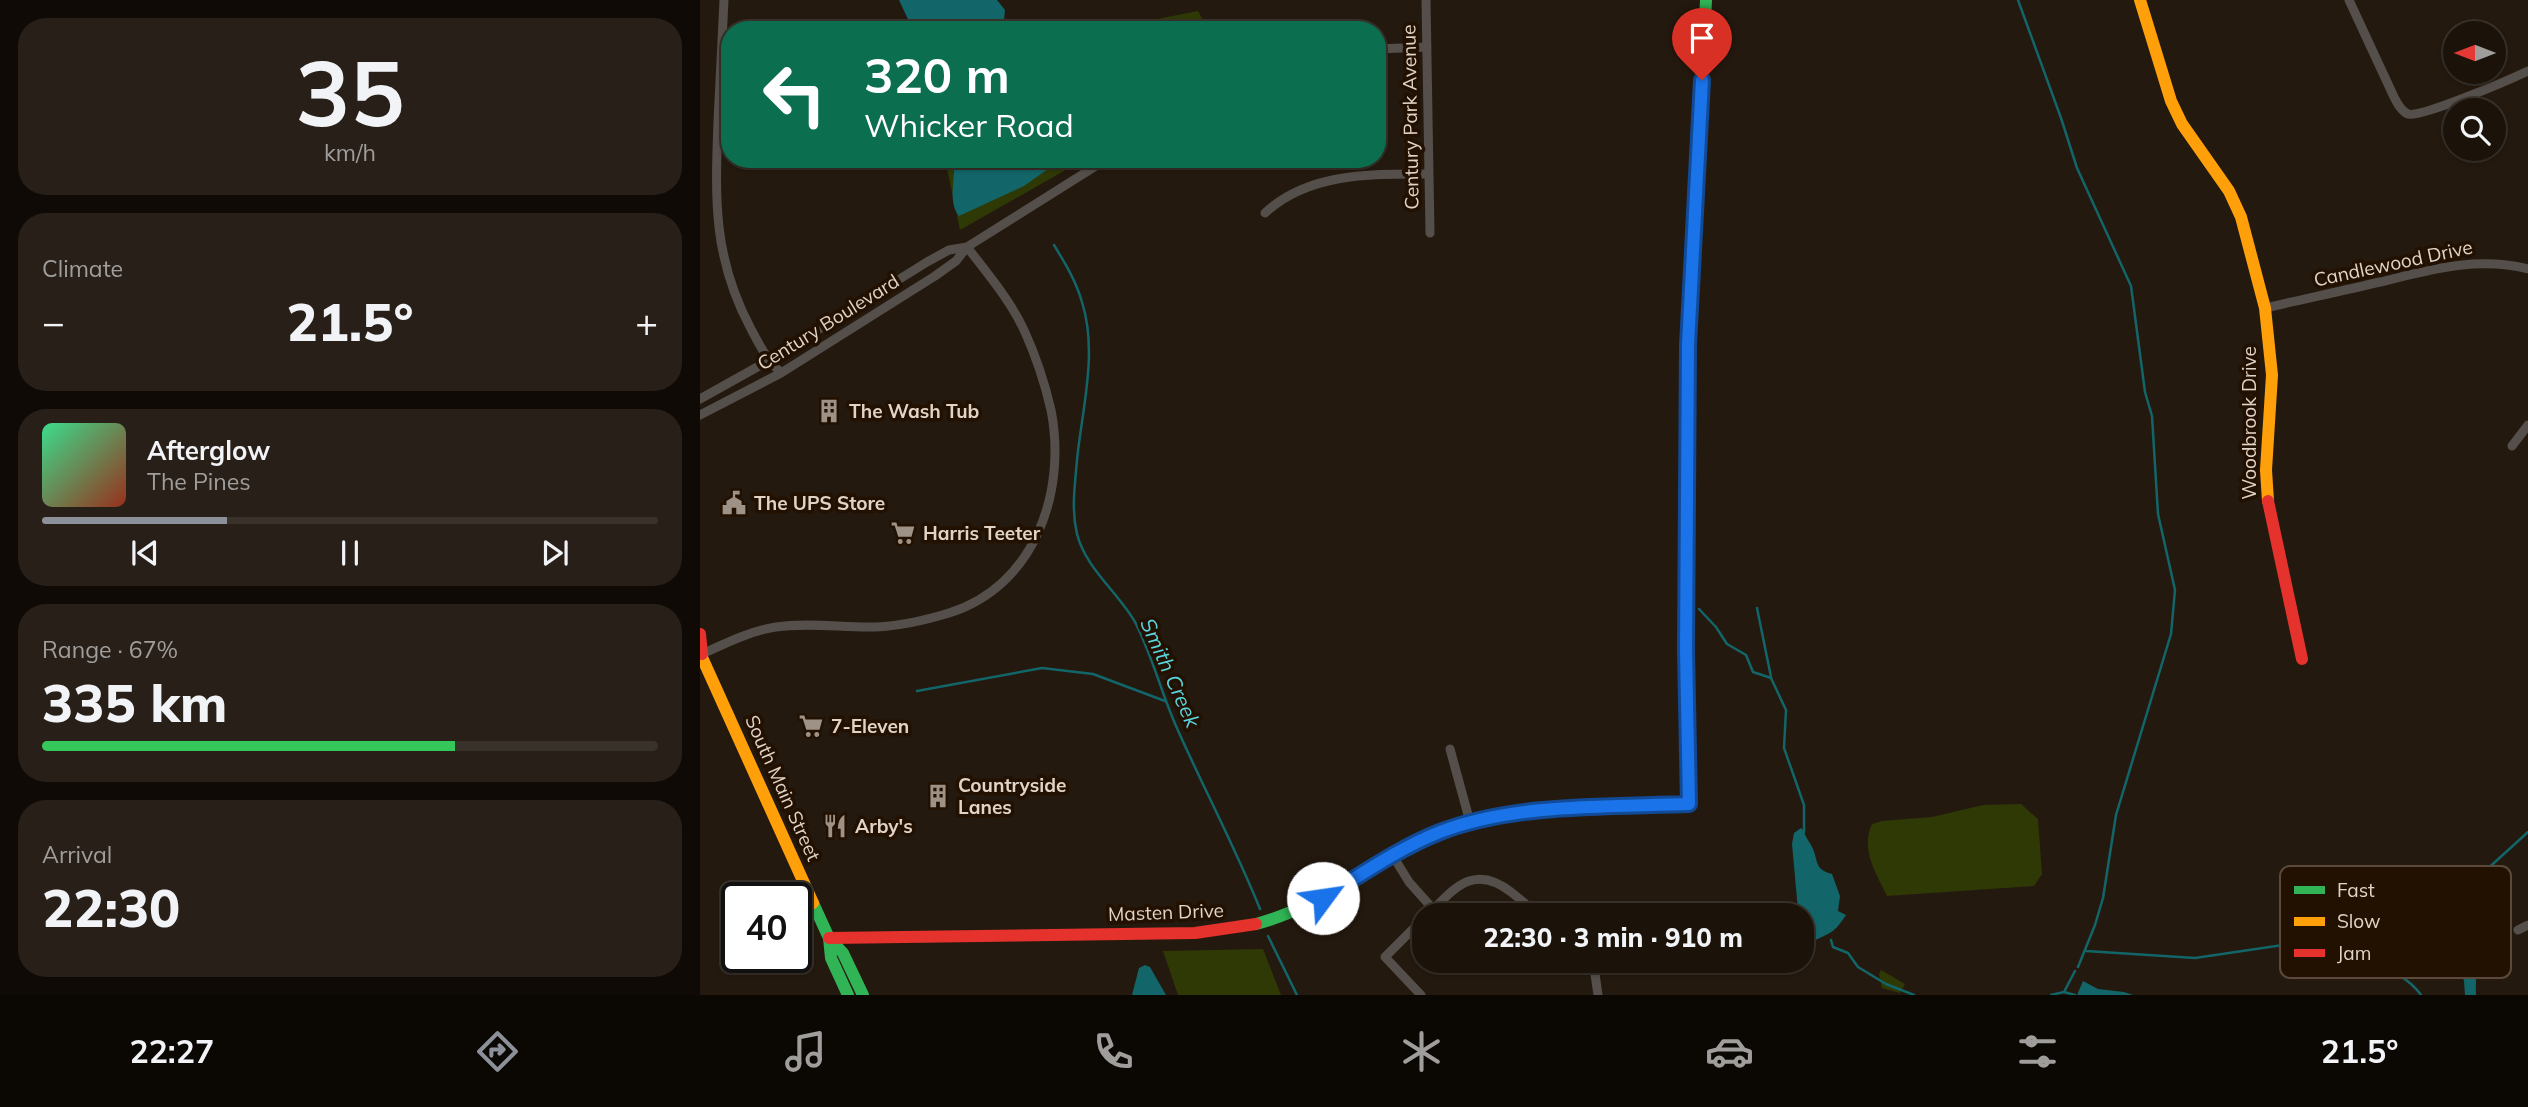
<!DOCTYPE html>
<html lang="en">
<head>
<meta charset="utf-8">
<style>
  :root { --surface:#1b130a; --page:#282018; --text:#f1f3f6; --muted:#a09e9c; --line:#39322b; --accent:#8c9099 }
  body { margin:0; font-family:Mulish,sans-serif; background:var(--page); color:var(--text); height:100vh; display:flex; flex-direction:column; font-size:26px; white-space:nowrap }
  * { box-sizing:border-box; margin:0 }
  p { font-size:23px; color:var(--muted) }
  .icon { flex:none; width:38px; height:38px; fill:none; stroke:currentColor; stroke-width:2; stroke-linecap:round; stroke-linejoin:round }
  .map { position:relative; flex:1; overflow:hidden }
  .side { display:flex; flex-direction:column; gap:18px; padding:18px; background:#0f0a06; width:700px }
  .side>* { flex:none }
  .top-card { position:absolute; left:21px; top:21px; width:665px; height:147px; border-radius:28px; box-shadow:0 2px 5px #0004,0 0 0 2px var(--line); background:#0b6e4f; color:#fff; overflow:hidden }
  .needle { width:46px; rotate:270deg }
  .fabs { position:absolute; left:1743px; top:21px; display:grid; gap:14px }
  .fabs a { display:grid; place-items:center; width:63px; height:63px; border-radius:50%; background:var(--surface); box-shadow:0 2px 5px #0004,0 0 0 2px var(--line); font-size:35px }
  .speed { position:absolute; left:21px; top:882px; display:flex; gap:14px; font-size:35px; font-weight:700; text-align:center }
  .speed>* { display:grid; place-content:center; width:91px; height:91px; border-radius:50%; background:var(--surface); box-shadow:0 2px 5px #0004,0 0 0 2px var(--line); line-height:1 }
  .speed .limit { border:4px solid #111; border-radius:10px; background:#fff; color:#111 }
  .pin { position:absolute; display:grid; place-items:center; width:60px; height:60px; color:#fff; margin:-72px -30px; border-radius:50% 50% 50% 0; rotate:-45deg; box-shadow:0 0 7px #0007 }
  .pin .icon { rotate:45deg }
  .me { position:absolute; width:77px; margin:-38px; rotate:59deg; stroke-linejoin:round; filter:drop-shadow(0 0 5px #0008) }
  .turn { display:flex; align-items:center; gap:24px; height:147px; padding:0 28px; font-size:32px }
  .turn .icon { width:91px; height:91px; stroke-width:2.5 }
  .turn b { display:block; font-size:49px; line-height:60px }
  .big { font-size:52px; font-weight:800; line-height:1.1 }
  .side .widget { flex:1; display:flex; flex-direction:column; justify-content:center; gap:10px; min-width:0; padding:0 24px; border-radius:28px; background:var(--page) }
  .side .dial { align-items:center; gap:0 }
  .dial b { font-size:91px; line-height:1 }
  .song { display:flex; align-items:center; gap:21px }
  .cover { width:84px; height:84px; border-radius:10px; background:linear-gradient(135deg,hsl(150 70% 55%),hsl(10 70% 35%)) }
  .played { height:7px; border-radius:4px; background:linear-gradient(90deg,var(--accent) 30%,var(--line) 30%) }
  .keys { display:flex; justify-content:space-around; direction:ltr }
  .heat { display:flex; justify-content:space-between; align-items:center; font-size:38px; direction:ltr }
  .charge { height:10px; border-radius:5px; background:linear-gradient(90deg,#34c759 67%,var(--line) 0) }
  .trip { position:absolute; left:712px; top:903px; width:402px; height:70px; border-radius:28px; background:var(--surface); box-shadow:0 2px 5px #0004,0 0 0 2px var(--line); font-weight:800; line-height:70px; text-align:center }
  .tab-bar { display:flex; height:112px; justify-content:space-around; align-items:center; background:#0b0804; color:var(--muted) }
  .tab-bar .icon { width:49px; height:49px }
  .tab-bar .active { color:var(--accent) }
  .tab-bar b { font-size:32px; color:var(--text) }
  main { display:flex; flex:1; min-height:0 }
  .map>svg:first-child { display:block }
  .green { fill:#2f3906 }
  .water { fill:#126569 }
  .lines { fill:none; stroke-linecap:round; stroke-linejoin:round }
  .stream { stroke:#126569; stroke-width:2.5 }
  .street { stroke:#544f4a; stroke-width:9 }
  .fast { stroke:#30b455; stroke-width:12 }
  .slow { stroke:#ff9f0a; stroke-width:12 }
  .jam { stroke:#e5322d; stroke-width:12 }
  .route-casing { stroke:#114b97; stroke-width:18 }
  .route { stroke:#1a73e8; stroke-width:12 }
  .labels { text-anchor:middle; stroke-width:7; stroke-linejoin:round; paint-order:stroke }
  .street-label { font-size:19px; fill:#e0d3c7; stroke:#221000 }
  .poi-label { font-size:19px; font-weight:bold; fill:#e0d3c7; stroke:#221000; text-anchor:start }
  .water-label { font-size:21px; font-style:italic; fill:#5ad5de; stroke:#221000 }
  .key { fill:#221000; stroke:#5b4a3c; stroke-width:2 }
  .key-label { font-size:19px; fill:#e0d3c7 }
</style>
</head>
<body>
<main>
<section class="side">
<div class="widget dial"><b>35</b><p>km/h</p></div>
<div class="widget"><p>Climate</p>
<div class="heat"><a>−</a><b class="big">21.5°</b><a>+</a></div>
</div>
<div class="widget">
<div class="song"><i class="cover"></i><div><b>Afterglow</b><p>The Pines</p></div></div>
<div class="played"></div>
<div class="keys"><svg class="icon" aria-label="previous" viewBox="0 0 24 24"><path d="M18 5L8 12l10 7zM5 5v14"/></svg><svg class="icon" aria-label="pause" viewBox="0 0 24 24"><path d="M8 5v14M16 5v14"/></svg><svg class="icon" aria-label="next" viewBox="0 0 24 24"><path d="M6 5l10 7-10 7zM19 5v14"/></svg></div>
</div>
<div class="widget"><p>Range · 67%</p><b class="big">335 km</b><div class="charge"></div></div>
<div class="widget"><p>Arrival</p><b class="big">22:30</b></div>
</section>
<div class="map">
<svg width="1828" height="995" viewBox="0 0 1828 995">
  <rect width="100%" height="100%" fill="#24190e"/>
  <path class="green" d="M498 11 508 30H424L437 23Z
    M245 159H385L260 230Z
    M1321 804 1338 819 1342 874 1334 886 1187 896C1176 873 1160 850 1172 824L1182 821 1232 817 1283 805Z
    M563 949 581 995H478L463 951Z
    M1181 970 1205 984 1200 993 1182 988 1179 974Z"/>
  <path class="water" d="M199 0H297L305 10 303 30H213Z
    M254 159H362L324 186 259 216C247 202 256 177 254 159Z
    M1101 828 1104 831C1106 839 1109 840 1112 847 1119 860 1113 869 1132 874L1140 896 1138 911 1146 915C1132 937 1128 932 1109 944L1105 940 1102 915H1100L1098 910 1092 844 1094 833Z
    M1757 942C1781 947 1775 976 1776 995H1765L1764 981 1752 948Z
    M445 965 450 967 466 995H432L439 968Z
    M1383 981 1398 989 1424 992 1433 995H1377Z"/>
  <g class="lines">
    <path class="stream" d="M1318 0 1361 118 1377 168 1431 286 1445 392 1452 416 1458 514 1475 590 1471 634 1416 815 1403 898 1395 925 1378 967
      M354 245C365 263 376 281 382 302 398 353 382 409 377 460 375 485 371 509 377 534 386 569 418 592 435 622 452 655 461 692 476 726 503 787 535 847 560 909
      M1057 608 1071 677
      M999 609 1016 627 1027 644 1046 655 1053 672 1071 678 1086 710 1084 748 1104 805V832
      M217 691 342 668 393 674 465 701
      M568 936 597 995
      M1630 938C1656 961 1701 966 1721 995
      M1131 940 1133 947 1148 953 1158 967 1186 984 1214 995
      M1386 951 1495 958 1636 937 1689 934 1710 927 1732 915 1772 883 1828 832
      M1364 992 1375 971
      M1351 995 1364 992 1375 995"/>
    <path class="street" d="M24 0C22 41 20 81 18 122 15 200 13 258 51 329 60 346 67 360 81 373
      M726 0 730 233
      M1649 0 1694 97C1697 103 1701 111 1708 114 1721 118 1811 79 1828 71
      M677 49 727 47
      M565 213C609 172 673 174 729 174
      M1565 308C1604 299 1642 291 1680 282 1730 270 1777 256 1828 269
      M0 399 68 361 227 262 249 250 267 247
      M0 415 81 373 235 276 256 261 267 247 407 159
      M1812 446 1828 425
      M2 654C26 643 50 631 76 627 109 622 143 628 176 627 201 626 226 620 249 613 335 586 367 492 351 410 345 384 335 354 324 330 310 300 287 273 267 247
      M750 749 770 822
      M693 856 709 882 733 909
      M728 915C754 888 774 863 811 892 820 899 829 906 836 915
      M1818 930 1828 925
      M888 961 895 974 898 995
      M721 995 685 957 724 918"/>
    <path class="fast" d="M988 383 1006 0
      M113 903 129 938 131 958 148 995
      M556 924C621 907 671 863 732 836 811 800 904 807 989 804L986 674
      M129 938 143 953 163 995"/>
    <path class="slow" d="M1440 0 1471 101 1482 124 1529 191 1541 217 1565 308 1572 375 1566 470 1568 501
      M0 653 113 903"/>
    <path class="jam" d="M1568 501 1602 659
      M0 634 2 654
      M986 674 988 383
      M129 938 495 933 556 924"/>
  </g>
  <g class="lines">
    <g class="route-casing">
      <path id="route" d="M623 898C661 875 699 848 740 832 815 803 909 807 989 804L986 650 988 345 1002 80"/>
    </g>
    <use href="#route" class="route"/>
  </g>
  <defs>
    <g id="building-bare" transform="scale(1.89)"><path d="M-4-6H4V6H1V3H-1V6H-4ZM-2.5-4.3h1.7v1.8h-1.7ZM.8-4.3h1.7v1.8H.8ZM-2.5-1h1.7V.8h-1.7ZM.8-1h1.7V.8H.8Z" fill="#9e9286" stroke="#221000" stroke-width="2.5" paint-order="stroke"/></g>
    <g id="civic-bare" transform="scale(1.89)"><path d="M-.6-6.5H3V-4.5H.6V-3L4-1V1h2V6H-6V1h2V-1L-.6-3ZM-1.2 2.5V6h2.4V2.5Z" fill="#9e9286" stroke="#221000" stroke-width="2.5" paint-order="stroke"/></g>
    <g id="supermarket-bare" transform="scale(1.89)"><path d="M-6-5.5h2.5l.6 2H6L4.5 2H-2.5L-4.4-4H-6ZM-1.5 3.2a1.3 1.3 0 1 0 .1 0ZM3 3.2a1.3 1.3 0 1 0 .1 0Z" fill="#9e9286" stroke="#221000" stroke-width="2.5" paint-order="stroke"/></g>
    <g id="restaurant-bare" transform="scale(1.89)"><path d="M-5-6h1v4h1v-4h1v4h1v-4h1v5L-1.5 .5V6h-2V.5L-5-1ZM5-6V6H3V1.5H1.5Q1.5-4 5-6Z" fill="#9e9286" stroke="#221000" stroke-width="2.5" paint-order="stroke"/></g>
  </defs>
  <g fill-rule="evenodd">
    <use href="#building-bare" x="129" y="411"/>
    <use href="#civic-bare" x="34" y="503"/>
    <use href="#supermarket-bare" x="203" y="533"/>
    <use href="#supermarket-bare" x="111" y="726"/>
    <use href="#building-bare" x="238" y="796"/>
    <use href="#restaurant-bare" x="135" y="826"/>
  </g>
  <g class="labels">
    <g class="street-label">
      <text transform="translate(710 117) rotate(-91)" y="7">Century Park Avenue</text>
      <text transform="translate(1693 263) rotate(-12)" y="7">Candlewood Drive</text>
      <text transform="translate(128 322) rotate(-32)" y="7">Century Boulevard</text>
      <text transform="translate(1549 423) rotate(-90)" y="7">Woodbrook Drive</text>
      <text transform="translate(83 788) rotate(66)" y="7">South Main Street</text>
      <text transform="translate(466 912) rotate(-2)" y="7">Masten Drive</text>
    </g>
    <g class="poi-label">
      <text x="149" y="418">The Wash Tub</text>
      <text x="54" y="510">The UPS Store</text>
      <text x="223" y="540">Harris Teeter</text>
      <text x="131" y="733">7-Eleven</text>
      <text x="258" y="792">Countryside<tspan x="258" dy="22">Lanes</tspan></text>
      <text x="155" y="833">Arby's</text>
    </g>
    <g class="water-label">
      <text transform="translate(470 673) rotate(66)" y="7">Smith Creek</text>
    </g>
  </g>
  <rect x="1580" y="866" width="231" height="112" rx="10" class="key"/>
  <rect x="1594" y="886" width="31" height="8" fill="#30b455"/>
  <rect x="1594" y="917" width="31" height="9" fill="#ff9f0a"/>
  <rect x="1594" y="949" width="31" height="8" fill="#e5322d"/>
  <g class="key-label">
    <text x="1637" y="897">Fast</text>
    <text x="1637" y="928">Slow</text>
    <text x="1637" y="960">Jam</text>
  </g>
</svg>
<div class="fabs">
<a><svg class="needle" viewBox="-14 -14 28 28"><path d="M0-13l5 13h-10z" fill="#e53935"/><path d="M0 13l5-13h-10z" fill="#a09e9c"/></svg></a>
<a><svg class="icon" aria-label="search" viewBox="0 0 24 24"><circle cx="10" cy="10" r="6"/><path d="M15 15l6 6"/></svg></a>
</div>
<div class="speed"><div class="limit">40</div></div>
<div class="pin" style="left:1002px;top:80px;background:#d93025"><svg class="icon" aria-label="arrive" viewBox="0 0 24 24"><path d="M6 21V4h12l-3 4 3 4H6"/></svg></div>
<svg class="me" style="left:623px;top:898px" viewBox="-20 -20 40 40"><circle r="19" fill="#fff"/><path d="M0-13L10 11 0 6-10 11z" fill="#1a73e8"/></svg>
<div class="trip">22:30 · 3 min · 910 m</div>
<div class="top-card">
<div class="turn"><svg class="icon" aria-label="left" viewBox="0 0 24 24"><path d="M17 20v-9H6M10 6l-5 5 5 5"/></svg><div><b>320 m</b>Whicker Road</div></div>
</div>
</div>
</main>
<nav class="tab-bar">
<b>22:27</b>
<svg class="icon active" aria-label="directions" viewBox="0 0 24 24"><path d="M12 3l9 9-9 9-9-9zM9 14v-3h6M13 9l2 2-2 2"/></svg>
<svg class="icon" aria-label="music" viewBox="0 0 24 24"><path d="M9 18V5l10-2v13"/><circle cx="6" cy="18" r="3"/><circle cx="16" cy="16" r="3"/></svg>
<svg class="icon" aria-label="phone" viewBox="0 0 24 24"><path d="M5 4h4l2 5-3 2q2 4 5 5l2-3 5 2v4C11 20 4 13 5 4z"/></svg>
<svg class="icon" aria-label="climate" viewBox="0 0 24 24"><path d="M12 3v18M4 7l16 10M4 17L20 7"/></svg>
<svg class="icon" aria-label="car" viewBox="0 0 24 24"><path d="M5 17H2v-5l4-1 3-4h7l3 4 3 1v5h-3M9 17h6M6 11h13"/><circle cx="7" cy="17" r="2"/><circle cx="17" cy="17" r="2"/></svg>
<svg class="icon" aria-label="filters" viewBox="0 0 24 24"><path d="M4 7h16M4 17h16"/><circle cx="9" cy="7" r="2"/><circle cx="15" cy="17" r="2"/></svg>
<b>21.5°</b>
</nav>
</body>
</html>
